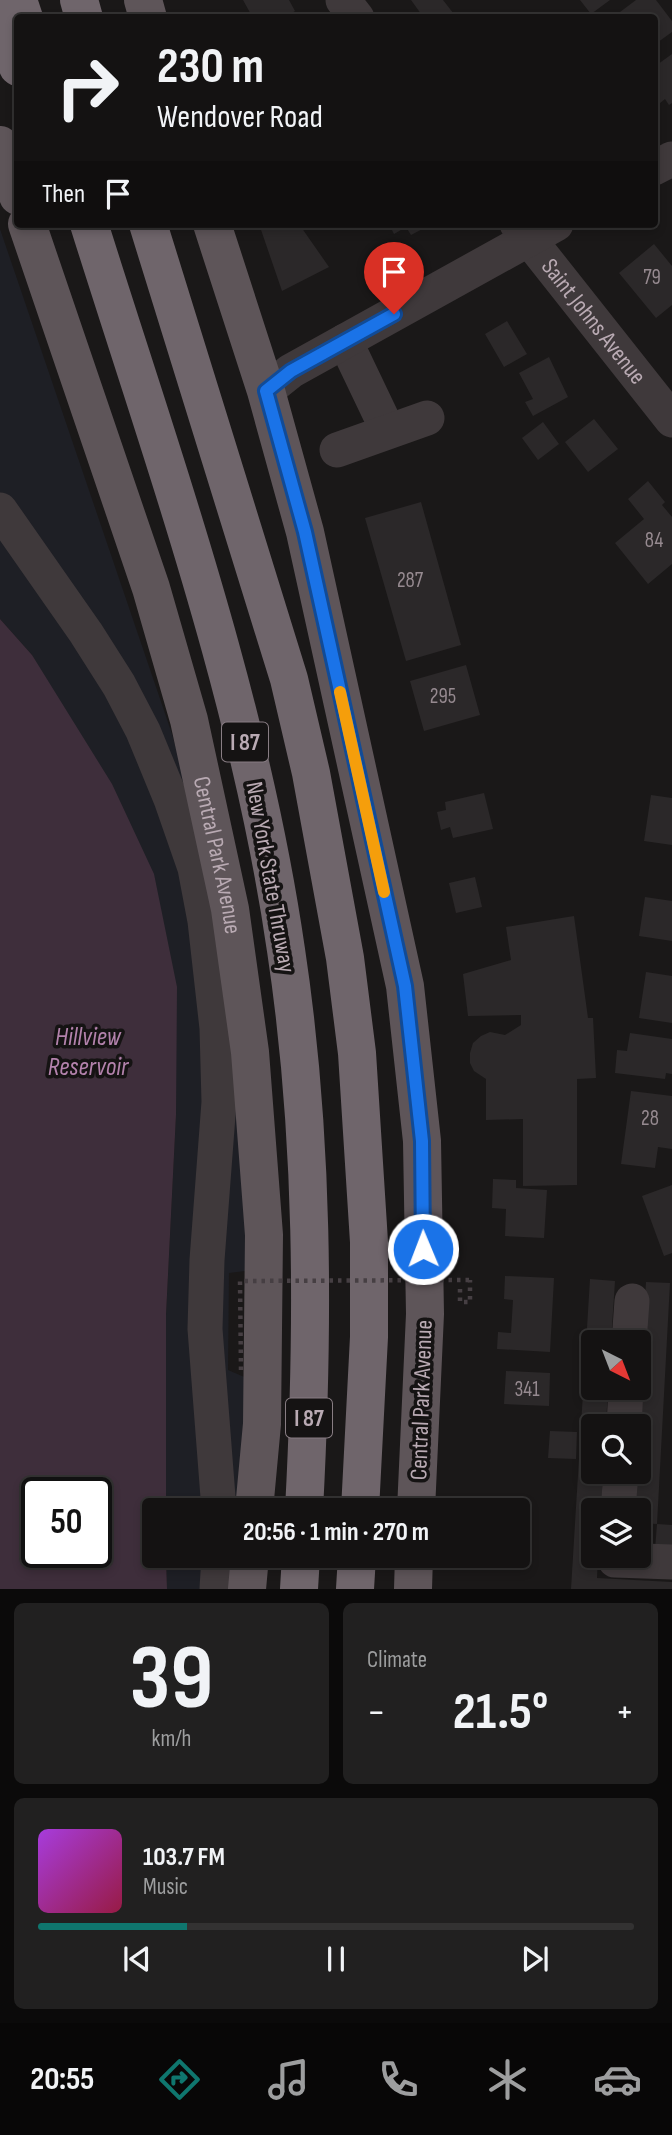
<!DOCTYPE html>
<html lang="en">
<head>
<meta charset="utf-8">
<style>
  :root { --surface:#141212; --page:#212020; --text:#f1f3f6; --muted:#9d9e9f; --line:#333232; --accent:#0f766e }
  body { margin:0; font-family:"Sofia Sans Condensed",sans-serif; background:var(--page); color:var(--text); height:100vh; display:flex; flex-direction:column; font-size:26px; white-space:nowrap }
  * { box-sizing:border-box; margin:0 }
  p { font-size:23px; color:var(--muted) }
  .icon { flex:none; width:38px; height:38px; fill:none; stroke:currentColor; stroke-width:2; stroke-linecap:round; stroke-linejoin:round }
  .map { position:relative; height:1589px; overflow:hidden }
  .details { display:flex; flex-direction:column; gap:14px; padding:14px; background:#0b0a0a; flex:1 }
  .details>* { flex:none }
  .hud { position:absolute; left:14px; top:14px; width:644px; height:214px; border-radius:7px; box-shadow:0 4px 10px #0003,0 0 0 2px var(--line); background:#141212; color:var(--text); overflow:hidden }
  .needle { width:46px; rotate:138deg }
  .buttons { position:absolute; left:581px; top:1330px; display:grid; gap:14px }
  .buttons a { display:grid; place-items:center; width:70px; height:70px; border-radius:7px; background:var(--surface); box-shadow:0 4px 10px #0003,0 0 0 2px var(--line); font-size:35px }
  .speed { position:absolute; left:21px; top:1477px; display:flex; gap:14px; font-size:35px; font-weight:700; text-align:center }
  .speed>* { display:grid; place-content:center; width:91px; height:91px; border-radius:50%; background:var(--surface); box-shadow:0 4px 10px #0003,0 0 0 2px var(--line); line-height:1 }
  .speed .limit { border:4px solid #111; border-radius:10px; background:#fff; color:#111 }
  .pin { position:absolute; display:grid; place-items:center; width:60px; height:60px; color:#fff; margin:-72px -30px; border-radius:50% 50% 50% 0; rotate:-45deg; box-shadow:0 0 7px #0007 }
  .pin .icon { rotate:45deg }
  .me { position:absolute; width:77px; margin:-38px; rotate:359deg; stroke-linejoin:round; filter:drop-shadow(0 0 5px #0008) }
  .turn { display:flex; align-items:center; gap:24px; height:147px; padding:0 28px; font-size:32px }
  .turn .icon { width:91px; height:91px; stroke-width:2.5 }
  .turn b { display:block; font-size:49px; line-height:60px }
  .then { display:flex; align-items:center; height:66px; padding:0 28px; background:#0003; gap:14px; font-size:26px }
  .big { font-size:52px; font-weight:700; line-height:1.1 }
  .details .tile { flex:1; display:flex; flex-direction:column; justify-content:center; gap:10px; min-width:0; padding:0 24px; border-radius:10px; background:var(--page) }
  .details .dial { align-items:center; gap:0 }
  .dial b { font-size:91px; line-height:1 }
  .song { display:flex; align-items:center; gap:21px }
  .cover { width:84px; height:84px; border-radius:10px; background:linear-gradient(135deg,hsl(280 70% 55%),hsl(340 70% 35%)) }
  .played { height:7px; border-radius:4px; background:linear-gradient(90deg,var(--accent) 25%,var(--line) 25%) }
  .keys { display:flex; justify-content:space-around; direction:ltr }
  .heat { display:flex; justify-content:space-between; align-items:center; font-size:38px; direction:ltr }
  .details .tiles { flex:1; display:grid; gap:14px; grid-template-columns:1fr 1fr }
  .tile:last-child { grid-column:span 2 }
  .trip { position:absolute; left:142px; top:1498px; width:388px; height:70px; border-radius:7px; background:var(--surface); box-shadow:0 4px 10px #0003,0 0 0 2px var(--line); font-weight:700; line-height:70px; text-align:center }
  .tabs { display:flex; height:112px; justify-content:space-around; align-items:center; background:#080707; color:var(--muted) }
  .tabs .icon { width:49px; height:49px }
  .tabs .selected { color:var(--accent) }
  .tabs b { font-size:32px; color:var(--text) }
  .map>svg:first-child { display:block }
  .green { fill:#1e1f25 }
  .water { fill:#3e2e3b; fill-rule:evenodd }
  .building { fill:#2b2829 }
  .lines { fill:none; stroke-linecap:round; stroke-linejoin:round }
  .path { stroke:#463f43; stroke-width:4.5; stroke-dasharray:3.5 5; stroke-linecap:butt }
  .minor { stroke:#3f393b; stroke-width:35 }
  .major { stroke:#5e5559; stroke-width:38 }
  .highway { stroke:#6f656b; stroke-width:38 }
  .path-bridge { stroke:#463f43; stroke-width:4.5; stroke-dasharray:3.5 5; stroke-linecap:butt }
  .route-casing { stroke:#114b97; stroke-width:18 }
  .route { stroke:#1a73e8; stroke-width:12 }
  .slow { stroke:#f59e0b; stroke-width:12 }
  .labels { text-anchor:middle; stroke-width:7; stroke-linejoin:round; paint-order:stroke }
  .number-label { font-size:21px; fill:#968a90 }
  .shield { fill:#151313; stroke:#887d83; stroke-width:2 }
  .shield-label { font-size:23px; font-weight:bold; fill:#b9aab3 }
  .street-label { font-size:24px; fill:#b9aab3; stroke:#151313 }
  .water-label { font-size:26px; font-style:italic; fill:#b382ac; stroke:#151313 }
</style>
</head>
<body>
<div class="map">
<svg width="672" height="1589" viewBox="0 0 672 1589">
  <rect width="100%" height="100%" fill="#1a1818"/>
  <path class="green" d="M0 229 172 734 219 903 253 1270 229 1273 228 1370 249 1379 240 1510H166V1315L176 1115 32 655 0 619Z
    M166 1556H235L232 1589H167Z"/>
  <path class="water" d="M0 619 32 655 112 784 154 874 177 987 176 1115 166 1315V1510H154V1556H166L167 1589H0ZM37 1493H96V1552H37Z"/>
  <path class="building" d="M243 0H289L295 11 284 18H268L265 14 253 18Z
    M411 0H443L457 18H424Z
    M580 0H610L591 14Z
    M636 0H656L672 21V32L654 45V18H612Z
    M672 54V103L669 105 665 99 654 108V67Z
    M259 224H299L329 267 282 291Z
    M389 224H432L411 235 406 227 394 234Z
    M654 244 672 266V305L656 318 619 273Z
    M507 321 527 354 504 367 485 334Z
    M549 357 568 397 533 416 525 402 533 399 519 373Z
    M594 419 618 449 588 472 565 442Z
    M543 422 559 444 538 460 522 438Z
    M648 481 665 502 662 505 672 517V564L648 584 615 543 644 519 628 499Z
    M421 502 461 645 406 661 365 518Z
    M466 665 480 715 424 731 410 681Z
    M484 793 493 829 453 838 450 827 441 830 437 812 446 810 445 802Z
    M651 795 672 798V845L644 841Z
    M475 877 482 907 456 913 449 883Z
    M645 897 672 901V941L639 936Z
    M574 916 588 1018H593L596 1078 577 1079V1185L523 1186V1119L486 1120V1079L474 1071 470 1063V1053L473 1043 481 1036 490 1032 505 1035 521 1025V1015L468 1016 463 974 511 960 506 927Z
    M646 972 672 976V1023L639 1018Z
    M630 1033 672 1039V1074L666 1073 665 1079 615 1073 617 1050 627 1051Z
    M631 1091 672 1096V1149L658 1147 655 1168 621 1164Z
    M493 1179 516 1180V1188L547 1190 544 1238 505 1236 506 1209 492 1208Z
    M672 1185V1253L664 1256 642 1196Z
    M505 1276 554 1278 550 1352 497 1349 498 1332 511 1333 513 1300 504 1299Z
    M590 1279 615 1281 611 1342H593V1388H608L606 1426H593V1472H603L601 1510H593V1556H598L597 1578 672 1582V1589H571Z
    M646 1282 670 1283 657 1524 639 1523V1510H633L635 1472H639L638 1426Z
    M506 1371 550 1373 549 1406 504 1404Z
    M550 1431 577 1432 576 1459 548 1458Z
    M657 1524 672 1525V1551L655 1550Z"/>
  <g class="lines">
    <path class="path" d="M460 1289V1302H470V1280"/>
    <g class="minor">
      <path d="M343 0 357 18"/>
      <path d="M654 168 672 159"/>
      <path id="s1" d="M517 224 672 420"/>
      <path d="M345 341 388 431"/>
      <path d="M266 391 291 371 556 224"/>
      <path d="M337 450 427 418"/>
      <path d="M0 510 86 633 119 685 143 731 171 799 195 868 205 921 217 1028 219 1102 207 1260 205 1329 219 1510"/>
      <path d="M629 1342 632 1301"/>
      <path d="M624 1426 626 1388"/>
      <path d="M618 1510 621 1472"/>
      <path d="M615 1556V1560L672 1562"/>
      <path d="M217 1589 219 1556"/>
    </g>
    <g class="major">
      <path d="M143 0 148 18"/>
      <path d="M0 145 18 196"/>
      <path id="s2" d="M27 224 151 588 189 720 230 909 250 1052 264 1235 262 1424 254 1510"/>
      <path d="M212 224 266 391 305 532 405 986 422 1141 425 1314 416 1510"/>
      <path d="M247 1589 250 1556"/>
      <path d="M413 1589 414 1556"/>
    </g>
    <path class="highway" d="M18 0 24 18
      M79 0 84 18
      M0 25 18 67
      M89 224C164 463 250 701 286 950 314 1136 314 1323 304 1510
      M148 224 289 679 311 773 345 958 357 1053 369 1242V1337L360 1510
      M299 1589 301 1556
      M355 1589 357 1556"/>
    <path class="path-bridge" d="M241 1370 240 1281 470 1280"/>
  </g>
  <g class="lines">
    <g class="route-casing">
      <path id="route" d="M394 314 291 371 266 391 305 532 405 986 422 1141 423 1249"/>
    </g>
    <use href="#route" class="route"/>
    <path class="slow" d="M340 692 384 892"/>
  </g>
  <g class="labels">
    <g class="number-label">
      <text x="652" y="284">79</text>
      <text x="654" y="547">84</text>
      <text x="410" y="587">287</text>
      <text x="443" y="703">295</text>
      <text x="650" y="1125">28</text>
      <text x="527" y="1396">341</text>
    </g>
    <g class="shield">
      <rect x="222" y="722.5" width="46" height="39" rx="5"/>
      <rect x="286" y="1398.5" width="46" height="39" rx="5"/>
    </g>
    <g class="shield-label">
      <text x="245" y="750">I 87</text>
      <text x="309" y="1426">I 87</text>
    </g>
    <g class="street-label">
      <text dy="8" stroke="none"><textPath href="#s1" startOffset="124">Saint Johns Avenue</textPath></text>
      <text dy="8" stroke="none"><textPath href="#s2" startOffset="660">Central Park Avenue</textPath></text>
      <text transform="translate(271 877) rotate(80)" y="8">New York State Thruway</text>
      <text transform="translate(421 1400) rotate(-88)" y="8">Central Park Avenue</text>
    </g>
    <g class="water-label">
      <text x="88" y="1045">Hillview<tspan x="88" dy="30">Reservoir</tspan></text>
    </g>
  </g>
</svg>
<div class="buttons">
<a><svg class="needle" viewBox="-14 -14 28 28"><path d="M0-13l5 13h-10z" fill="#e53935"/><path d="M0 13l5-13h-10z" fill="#9d9e9f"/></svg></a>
<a><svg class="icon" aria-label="search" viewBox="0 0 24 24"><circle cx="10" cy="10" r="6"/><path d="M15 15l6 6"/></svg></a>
<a><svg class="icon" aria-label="layers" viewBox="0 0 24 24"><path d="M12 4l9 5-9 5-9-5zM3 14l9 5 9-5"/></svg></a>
</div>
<div class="speed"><div class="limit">50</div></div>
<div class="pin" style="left:394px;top:314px;background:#d93025"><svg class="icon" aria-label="arrive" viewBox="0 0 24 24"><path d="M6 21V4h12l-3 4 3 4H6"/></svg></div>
<svg class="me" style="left:423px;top:1249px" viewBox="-20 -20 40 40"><circle r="17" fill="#1a73e8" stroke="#fff" stroke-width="3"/><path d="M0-11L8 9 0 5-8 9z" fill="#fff"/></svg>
<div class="trip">20:56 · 1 min · 270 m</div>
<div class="hud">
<div class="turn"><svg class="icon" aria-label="right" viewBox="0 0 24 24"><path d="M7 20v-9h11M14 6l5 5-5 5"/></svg><div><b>230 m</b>Wendover Road</div></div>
<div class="then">Then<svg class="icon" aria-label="arrive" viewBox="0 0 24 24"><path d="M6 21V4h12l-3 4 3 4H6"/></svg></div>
</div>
</div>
<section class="details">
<div class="tiles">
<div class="tile dial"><b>39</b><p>km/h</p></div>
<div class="tile"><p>Climate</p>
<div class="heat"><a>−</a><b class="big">21.5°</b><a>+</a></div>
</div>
<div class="tile">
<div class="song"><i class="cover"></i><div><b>103.7 FM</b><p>Music</p></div></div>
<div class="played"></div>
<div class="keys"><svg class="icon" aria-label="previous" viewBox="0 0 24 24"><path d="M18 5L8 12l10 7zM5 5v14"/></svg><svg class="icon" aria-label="pause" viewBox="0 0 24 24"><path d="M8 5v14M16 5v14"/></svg><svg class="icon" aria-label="next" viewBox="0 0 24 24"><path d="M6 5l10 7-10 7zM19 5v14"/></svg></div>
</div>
</div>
</section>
<nav class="tabs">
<b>20:55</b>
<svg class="icon selected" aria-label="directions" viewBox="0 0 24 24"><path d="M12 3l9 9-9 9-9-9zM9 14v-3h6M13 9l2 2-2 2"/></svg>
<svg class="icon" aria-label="music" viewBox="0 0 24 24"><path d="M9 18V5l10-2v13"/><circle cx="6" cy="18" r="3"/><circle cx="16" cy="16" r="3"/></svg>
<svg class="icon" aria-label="phone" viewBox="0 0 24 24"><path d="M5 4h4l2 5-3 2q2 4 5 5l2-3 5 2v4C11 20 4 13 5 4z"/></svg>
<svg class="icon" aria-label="climate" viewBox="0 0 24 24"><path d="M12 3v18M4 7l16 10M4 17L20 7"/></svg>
<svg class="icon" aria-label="car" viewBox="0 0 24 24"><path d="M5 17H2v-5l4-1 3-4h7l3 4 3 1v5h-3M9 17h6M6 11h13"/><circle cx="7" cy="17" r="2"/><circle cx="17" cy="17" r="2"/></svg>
</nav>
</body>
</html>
